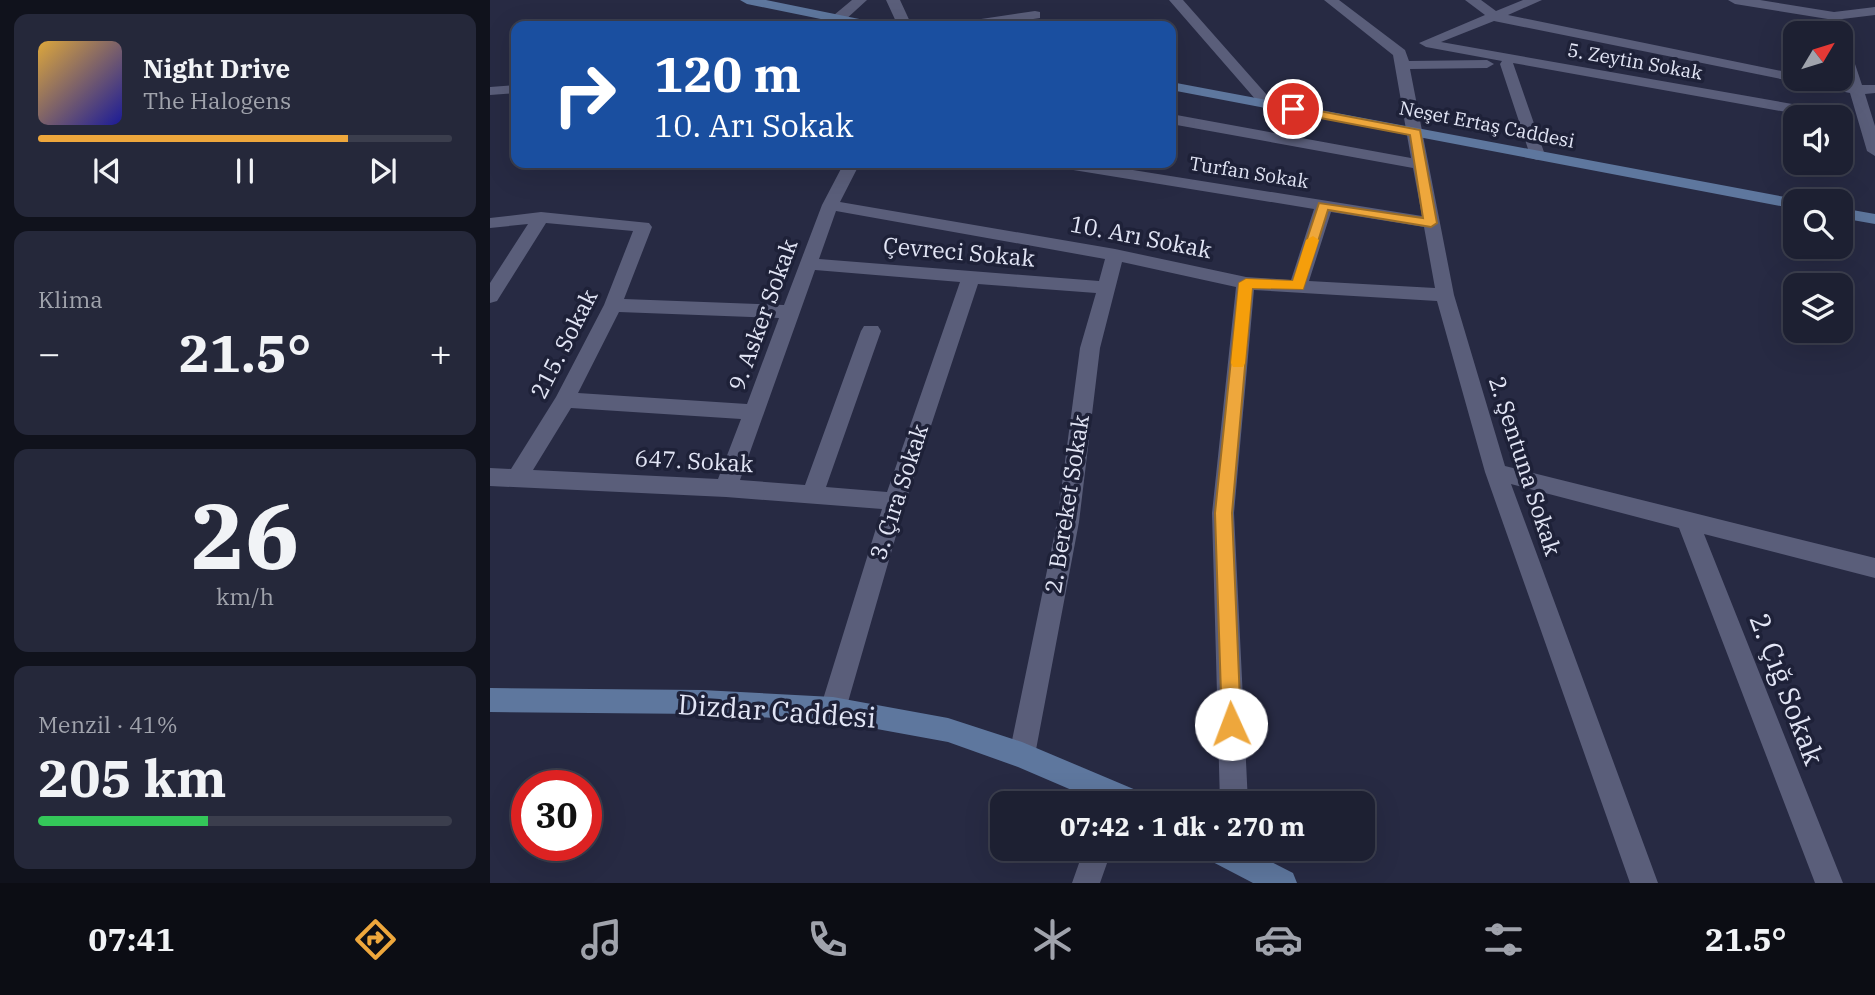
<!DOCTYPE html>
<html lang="tr">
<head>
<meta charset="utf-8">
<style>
  :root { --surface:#1d2032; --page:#25283a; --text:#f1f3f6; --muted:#a0a3ac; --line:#3b3e4d; --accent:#eea73c }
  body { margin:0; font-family:"IBM Plex Serif",serif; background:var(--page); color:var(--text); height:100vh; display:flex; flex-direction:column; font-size:26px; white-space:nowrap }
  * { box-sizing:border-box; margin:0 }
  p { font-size:23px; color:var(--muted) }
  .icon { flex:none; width:38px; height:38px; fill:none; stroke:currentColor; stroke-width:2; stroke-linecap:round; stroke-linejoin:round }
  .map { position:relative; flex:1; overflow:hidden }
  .details { display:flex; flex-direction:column; gap:14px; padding:14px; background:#10121c; width:490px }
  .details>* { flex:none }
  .hud { position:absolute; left:21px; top:21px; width:665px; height:147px; border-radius:14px; box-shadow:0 7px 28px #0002,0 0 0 2px var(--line); background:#1a4fa0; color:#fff; overflow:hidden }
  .needle { width:46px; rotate:52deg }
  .buttons { position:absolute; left:1293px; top:21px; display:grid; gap:14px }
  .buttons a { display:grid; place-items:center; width:70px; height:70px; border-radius:14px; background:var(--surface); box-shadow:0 7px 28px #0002,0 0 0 2px var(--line); font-size:35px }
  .speed { position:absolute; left:21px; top:770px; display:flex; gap:14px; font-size:35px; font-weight:700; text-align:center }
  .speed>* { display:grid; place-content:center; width:91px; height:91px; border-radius:50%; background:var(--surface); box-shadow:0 7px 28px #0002,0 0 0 2px var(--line); line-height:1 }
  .speed .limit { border:10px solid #d22; background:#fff; color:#111 }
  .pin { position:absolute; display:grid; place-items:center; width:60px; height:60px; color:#fff; margin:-30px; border:4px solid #fff; border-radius:50%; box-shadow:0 2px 7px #0007 }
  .me { position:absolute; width:77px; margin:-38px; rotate:358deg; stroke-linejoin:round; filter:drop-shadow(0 0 5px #0008) }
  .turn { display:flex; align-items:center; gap:24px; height:147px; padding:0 28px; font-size:32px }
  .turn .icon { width:91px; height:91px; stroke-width:2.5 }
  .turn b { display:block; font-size:49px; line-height:60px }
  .big { font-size:52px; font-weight:700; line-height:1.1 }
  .details .tile { flex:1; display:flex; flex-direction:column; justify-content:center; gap:10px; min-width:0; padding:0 24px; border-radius:14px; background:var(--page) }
  .details .dial { align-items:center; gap:0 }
  .dial b { font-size:91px; line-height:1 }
  .song { display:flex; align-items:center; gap:21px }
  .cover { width:84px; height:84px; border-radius:10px; background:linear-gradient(135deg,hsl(40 70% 55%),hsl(240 70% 35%)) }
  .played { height:7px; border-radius:4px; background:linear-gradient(90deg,var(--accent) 75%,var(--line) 75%) }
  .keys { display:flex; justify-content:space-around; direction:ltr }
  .heat { display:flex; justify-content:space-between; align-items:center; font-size:38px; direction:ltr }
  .charge { height:10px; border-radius:5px; background:linear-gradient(90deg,#34c759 41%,var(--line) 0) }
  .trip { position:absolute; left:500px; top:791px; width:385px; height:70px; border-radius:14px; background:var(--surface); box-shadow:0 7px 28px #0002,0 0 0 2px var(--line); font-weight:700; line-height:70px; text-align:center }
  .tab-bar { display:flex; height:112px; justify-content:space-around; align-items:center; background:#0c0d14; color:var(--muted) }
  .tab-bar .icon { width:49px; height:49px }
  .tab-bar .active { color:var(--accent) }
  .tab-bar b { font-size:32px; color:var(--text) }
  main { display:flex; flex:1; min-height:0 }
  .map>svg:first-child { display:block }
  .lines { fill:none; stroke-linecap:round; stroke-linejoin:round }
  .street { fill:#5a5e7a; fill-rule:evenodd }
  .secondary { fill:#5e779e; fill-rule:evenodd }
  .route { fill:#eea73c; stroke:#9b6d27; stroke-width:2 }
  .slow { fill:#f59e0b }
  .labels { text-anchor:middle; stroke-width:7; stroke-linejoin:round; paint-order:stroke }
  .far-street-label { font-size:19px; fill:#e2e5f5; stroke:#1e2138 }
  .street-label { font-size:23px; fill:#e2e5f5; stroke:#1e2138 }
  .near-street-label { font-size:28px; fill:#e2e5f5; stroke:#1e2138 }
</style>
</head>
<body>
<main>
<section class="details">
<div class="tile">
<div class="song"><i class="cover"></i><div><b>Night Drive</b><p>The Halogens</p></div></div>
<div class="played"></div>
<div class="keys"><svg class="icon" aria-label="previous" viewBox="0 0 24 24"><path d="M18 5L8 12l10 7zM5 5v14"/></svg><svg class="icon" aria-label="pause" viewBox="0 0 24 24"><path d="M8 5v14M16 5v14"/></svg><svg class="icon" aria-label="next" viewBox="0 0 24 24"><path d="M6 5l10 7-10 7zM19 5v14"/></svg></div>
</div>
<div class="tile"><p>Klima</p>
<div class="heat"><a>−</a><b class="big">21.5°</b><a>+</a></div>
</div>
<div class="tile dial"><b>26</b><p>km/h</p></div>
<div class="tile"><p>Menzil · 41%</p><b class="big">205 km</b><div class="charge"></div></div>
</section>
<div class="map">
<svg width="1385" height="883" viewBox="0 0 1385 883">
  <rect width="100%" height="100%" fill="#272a43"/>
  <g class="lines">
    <path class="street" d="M362 0H377L354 21H344V15Z
      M396 0H410L422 26H408Z
      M679 0H693L783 102 786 105 783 108H773Z
      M834 0H849L915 50 919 61 997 60 1004 64 997 68 920 69 964 295 1015 466 1385 558V578L1214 534 1353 883H1325L1189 528 1021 484 1168 883H1140L995 472 947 301 764 290 744 513 758 803H730L722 513 746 287 632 262 610 348 589 522 545 755 541 764 532 768 523 764 519 755 567 522 590 348 606 293 488 284 416 501 356 709 352 718 343 721 334 718 330 709 392 509 236 497 0 486V468L21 469 66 397 114 305 143 231 56 223 7 301 0 303V283L38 224 0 228V218L51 212 159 223 162 227 134 299 294 305 332 205 354 163H370L350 202 625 249 756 277 801 280 824 209 571 168 563 163H599L932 216 923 168 681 124V114L921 158 903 55ZM346 211 615 259 609 281 329 259ZM841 212 934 227 945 288 819 281ZM325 270 470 282 397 492 336 487 391 331 388 326H374L371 331 315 485 250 480ZM129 312 289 318 257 404 88 393ZM81 408 251 419 228 479 43 470Z
      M975 0H991L1006 11 1033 0H1052L1018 15 1306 74V79H1330L1357 84 1351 63V36L1356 37 1372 85H1385V93L1375 94 1385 126V156L1377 151 1360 93 1004 21 951 42 1348 112 1356 117 1351 121V117H1324L1023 63 1055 155 1047 160 1041 158 1010 64 1012 61 936 47 929 43 995 15Z
      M1238 0H1270L1344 12 1385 7V15L1344 20 1245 4Z
      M545 11 550 12V18L497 26H464L471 22Z
      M26 85V93L0 95V87Z
      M594 849H622L610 883H582Z"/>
    <path class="secondary" d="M250 0H276L384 22 391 26H365L257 4Z
      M681 82 1306 199 1313 201H1306V209L681 90Z
      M1351 208 1385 214V224L1351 218Z
      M0 688 212 690 343 697 458 718 532 742 653 793 657 803H612L528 767 458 742 343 721 212 714 0 712Z
      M713 849H756L803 873 807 883H763L717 859Z"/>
  </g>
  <path class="route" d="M803 106 930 130 947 223 941 227 838 210 813 289 762 288 742 513 751 724 748 731 741 733 735 731 732 724 725 513 749 283 756 279 803 281 829 203 933 218 920 135 799 112 797 109Z"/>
  <path class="slow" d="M823 236 829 240 813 289 762 288 755 363 753 367H743L741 363 749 283 756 279 803 281 816 240Z"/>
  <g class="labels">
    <g class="far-street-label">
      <text transform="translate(1145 61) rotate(10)" y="7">5. Zeytin Sokak</text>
      <text transform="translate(997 124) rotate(11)" y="7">Neşet Ertaş Caddesi</text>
      <text transform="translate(759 172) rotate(9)" y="7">Turfan Sokak</text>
    </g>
    <g class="street-label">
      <text transform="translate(651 237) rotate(11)" y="8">10. Arı Sokak</text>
      <text transform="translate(469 252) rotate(5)" y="8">Çevreci Sokak</text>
      <text transform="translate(273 315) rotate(-70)" y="8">9. Asker Sokak</text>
      <text transform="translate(74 344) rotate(-63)" y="8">215. Sokak</text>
      <text transform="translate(204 461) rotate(3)" y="8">647. Sokak</text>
      <text transform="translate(1035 466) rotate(72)" y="8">2. Şentuna Sokak</text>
      <text transform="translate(409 492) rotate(-72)" y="8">3. Çıra Sokak</text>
      <text transform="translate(577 504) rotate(-81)" y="8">2. Bereket Sokak</text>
    </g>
    <g class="near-street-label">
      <text transform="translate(1297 689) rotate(69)" y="10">2. Çığ Sokak</text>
      <text transform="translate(287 711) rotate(4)" y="10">Dizdar Caddesi</text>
    </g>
  </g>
</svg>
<div class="buttons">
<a><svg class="needle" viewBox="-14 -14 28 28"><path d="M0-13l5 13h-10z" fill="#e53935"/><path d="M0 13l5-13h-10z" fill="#a0a3ac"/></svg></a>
<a><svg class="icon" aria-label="sound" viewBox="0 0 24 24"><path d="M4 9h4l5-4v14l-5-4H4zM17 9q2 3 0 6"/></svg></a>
<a><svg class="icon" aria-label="search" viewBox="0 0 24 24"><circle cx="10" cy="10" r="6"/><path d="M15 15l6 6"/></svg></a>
<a><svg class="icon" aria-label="layers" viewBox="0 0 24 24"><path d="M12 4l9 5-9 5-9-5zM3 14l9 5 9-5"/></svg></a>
</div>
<div class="speed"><div class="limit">30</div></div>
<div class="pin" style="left:803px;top:109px;background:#d93025"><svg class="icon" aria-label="arrive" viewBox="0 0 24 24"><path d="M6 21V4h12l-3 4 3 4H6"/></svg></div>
<svg class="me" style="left:741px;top:724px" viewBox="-20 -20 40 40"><circle r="19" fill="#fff"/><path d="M0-13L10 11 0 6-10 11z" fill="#eea73c"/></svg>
<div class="trip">07:42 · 1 dk · 270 m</div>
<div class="hud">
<div class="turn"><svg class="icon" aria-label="right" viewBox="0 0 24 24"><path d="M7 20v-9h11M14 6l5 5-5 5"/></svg><div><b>120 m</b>10. Arı Sokak</div></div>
</div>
</div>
</main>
<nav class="tab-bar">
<b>07:41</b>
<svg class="icon active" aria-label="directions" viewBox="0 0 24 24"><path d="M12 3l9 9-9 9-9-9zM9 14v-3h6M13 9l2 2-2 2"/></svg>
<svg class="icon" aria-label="music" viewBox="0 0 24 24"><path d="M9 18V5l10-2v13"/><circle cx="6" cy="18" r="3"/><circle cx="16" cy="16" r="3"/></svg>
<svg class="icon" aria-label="phone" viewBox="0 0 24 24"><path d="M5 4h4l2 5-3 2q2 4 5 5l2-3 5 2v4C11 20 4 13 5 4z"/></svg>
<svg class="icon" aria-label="climate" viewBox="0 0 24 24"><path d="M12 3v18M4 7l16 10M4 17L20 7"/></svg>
<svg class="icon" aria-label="car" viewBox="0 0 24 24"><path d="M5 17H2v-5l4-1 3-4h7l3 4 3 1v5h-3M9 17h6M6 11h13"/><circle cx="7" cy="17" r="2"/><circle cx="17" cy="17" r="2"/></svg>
<svg class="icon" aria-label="filters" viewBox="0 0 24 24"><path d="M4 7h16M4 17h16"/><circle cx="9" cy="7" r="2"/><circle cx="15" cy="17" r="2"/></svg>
<b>21.5°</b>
</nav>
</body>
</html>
